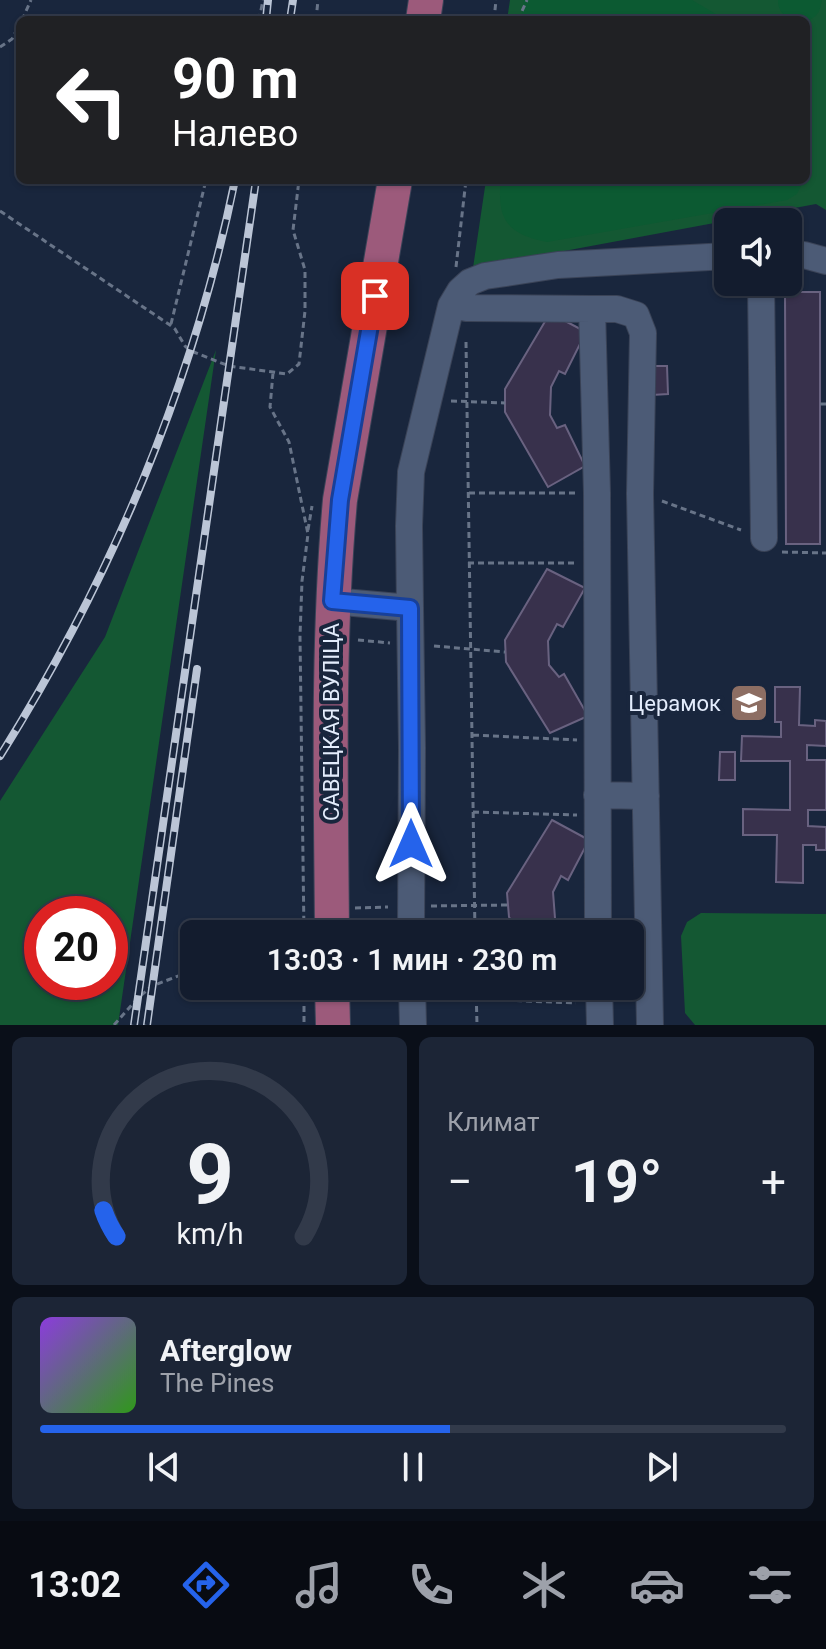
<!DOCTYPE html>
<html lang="ru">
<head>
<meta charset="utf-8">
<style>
  :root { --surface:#131c2e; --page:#1c2536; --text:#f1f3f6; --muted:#9da1aa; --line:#323a4a; --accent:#2563eb }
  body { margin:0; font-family:Roboto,sans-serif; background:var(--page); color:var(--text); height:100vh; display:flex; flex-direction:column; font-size:30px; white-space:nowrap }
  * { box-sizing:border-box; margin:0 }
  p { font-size:26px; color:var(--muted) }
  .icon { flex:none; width:44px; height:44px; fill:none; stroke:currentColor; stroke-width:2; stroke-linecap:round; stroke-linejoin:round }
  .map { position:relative; height:1025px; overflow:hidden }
  .drawer { display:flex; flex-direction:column; gap:12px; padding:12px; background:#0a0f19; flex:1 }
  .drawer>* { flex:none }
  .top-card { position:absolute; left:16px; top:16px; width:794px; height:168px; border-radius:12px; box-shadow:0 2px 6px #0004,0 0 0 2px var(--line); background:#202124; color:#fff; overflow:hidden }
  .fabs { position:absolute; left:714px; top:208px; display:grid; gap:16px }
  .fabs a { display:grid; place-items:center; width:88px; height:88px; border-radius:12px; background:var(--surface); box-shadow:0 2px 6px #0004,0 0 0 2px var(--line); font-size:40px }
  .speed { position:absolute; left:24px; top:896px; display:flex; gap:16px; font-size:40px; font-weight:700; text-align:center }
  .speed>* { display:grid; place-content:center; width:104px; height:104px; border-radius:50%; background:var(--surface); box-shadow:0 2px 6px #0004,0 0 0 2px var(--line); line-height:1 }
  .speed .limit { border:12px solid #d22; background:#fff; color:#111 }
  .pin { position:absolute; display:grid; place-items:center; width:68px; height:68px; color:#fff; margin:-34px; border-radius:16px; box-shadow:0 4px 12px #0006 }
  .me { position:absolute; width:88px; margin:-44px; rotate:0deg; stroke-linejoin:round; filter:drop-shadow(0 0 6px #0008) }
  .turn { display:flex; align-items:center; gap:28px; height:168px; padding:0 24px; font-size:36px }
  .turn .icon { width:104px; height:104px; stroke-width:2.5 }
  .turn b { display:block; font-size:56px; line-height:68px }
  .big { font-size:60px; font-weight:600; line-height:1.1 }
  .drawer .card { flex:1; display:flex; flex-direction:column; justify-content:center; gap:12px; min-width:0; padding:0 28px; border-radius:12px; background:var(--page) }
  .drawer .dial { align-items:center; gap:0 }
  .dial svg { height:208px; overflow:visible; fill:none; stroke:var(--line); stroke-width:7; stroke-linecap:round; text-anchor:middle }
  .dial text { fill:var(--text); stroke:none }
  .song { display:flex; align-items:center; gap:24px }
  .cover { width:96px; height:96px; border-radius:12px; background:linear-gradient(135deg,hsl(270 70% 55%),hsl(110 70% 35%)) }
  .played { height:8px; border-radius:4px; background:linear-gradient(90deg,var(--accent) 55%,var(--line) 55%) }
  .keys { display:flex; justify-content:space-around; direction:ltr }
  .heat { display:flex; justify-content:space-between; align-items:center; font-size:44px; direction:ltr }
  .drawer .tiles { flex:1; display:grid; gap:12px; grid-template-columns:1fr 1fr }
  .card:last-child { grid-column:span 2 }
  .trip { position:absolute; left:180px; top:920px; width:464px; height:80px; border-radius:12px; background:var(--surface); box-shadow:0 2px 6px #0004,0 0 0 2px var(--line); font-weight:600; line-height:80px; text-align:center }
  .menu { display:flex; height:128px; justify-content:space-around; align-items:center; background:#080b12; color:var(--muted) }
  .menu .icon { width:56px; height:56px }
  .menu .active { color:var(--accent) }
  .menu b { font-size:36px; color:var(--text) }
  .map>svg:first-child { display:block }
  .green { fill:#145833; fill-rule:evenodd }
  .forest { fill:#0c5a32 }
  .building { fill:#38314c; stroke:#696280; stroke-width:2 }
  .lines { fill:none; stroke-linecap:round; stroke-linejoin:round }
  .minor-casing { stroke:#3a4357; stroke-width:28 }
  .major-casing { stroke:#3a4357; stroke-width:36 }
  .path { stroke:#687488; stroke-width:3; stroke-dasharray:6 4; stroke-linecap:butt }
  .minor { stroke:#4c5b76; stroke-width:26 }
  .major { stroke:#9c5a7b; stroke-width:34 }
  .rail-casing { stroke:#bbc5d6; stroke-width:8 }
  .rail { stroke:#19263d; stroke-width:5; stroke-dasharray:15; stroke-linecap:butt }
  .route-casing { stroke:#184099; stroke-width:20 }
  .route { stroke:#2563eb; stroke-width:14 }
  .labels { text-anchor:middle; stroke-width:8; stroke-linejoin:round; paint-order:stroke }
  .poi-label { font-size:22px; fill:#e3ecfc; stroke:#19263d; text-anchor:end }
  .street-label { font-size:22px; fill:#e3ecfc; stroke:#19263d }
</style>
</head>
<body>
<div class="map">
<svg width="826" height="1025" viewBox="0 0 826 1025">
  <rect width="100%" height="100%" fill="#19263d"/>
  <path class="green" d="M510 0H826V210L816 204 473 268 486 180H806V20H507Z
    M216 350 118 1025H0V801L105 637ZM42 914H110V982H42Z
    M701 913 826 914V1025H695L685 1013 681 936 687 922Z"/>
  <path class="forest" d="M524 0H692L726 20H521Z
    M778 0H822C821 3 820 11 818 13 807 29 777 21 778 0Z
    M501 180H803V182L797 194 787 200 547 242C509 235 496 220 501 180Z"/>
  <path class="building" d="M785 292H820V544H786Z
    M550 313 586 332 565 374 559 371 551 387 550 415 557 428 565 425 585 466 548 487 505 412V389Z
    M651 366H667L668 394 652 395Z
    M547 569 585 588 563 627 557 624 548 641 549 665 559 677 564 674 588 716 550 733 506 662 505 640Z
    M775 687H800L799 725 815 726V720L826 721V746L807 745V760H826V810H808V826L826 827V850H816V845H803V883L776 882 777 835H743V809L790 810V761H741L742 736 781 737V722H775Z
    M720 752H735V780H719Z
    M552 820 589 840 568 880 561 876 553 892 555 918 562 930 568 927 572 934H520L509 917 507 893Z"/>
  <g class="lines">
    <g class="minor-casing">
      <path id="minor" d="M788 255H804L826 261
        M761 282 764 538
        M466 308 592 309 597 493 598 934
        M592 309H617L636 315 643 333 640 494 650 1025
        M332 601 410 608 409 526 411 472 451 306 460 291 470 282 485 276 558 265 728 256
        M410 608 412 748 411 934
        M597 795 646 796
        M412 986 413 1025
        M599 986 600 1025"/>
    </g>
    <g class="major-casing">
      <path id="major" d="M423 20 426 0
        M332 934C331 789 327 645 340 500L395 180
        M332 986 333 1025"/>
    </g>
    <path class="path" d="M22 20 31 0
      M259 20 263 0
      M316 20 318 0
      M494 20 496 0
      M518 20 527 0
      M0 47 12 39 20 24
      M0 211 170 325 175 329 185 346 191 351 229 366 287 374 299 364 305 311V270L293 230 299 180
      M456 267 466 180
      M171 324 206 180
      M466 342 475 934
      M273 373 270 407 289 442 308 534 302 581 300 636 304 934
      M451 401 505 403
      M820 404H826
      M469 493H576
      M662 501 741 530
      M308 530 312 506
      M782 552 826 553
      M468 563H576
      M358 640 390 643
      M434 646 505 652
      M473 735 577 740
      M473 812 577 815
      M431 906 508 905
      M355 908 388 907
      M288 934 304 928
      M304 986V1025
      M476 986 477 1025
      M476 999 576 1003
      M114 1025 138 998 152 986 194 970"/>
    <use href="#minor" class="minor"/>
    <use href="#major" class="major"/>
    <g class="rail-casing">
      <path id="rail" d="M266 20 268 0
        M290 20 293 0
        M0 756C111 579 193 385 235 180
        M134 1025 256 180
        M147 1025 197 669"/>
    </g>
    <use href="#rail" class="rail"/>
  </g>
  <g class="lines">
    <g class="route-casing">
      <path id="route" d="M375 296 340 500 332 601 410 608 411 844"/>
    </g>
    <use href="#route" class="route"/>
  </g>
  <defs>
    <g id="school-square" transform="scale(2)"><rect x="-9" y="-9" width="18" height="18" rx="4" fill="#8d6e63" stroke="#19263d"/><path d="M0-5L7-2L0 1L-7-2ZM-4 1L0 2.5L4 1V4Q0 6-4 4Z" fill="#fff"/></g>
  </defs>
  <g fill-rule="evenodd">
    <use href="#school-square" x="749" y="703"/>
  </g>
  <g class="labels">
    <g class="poi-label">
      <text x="721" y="711">Церамок</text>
    </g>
    <g class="street-label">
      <text transform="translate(331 722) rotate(-90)" y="8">САВЕЦКАЯ ВУЛІЦА</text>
    </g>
  </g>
</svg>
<div class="fabs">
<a><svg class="icon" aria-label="sound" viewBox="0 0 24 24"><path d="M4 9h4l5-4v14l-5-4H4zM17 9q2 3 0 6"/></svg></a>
</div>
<div class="speed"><div class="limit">20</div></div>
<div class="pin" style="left:375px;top:296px;background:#d93025"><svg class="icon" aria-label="arrive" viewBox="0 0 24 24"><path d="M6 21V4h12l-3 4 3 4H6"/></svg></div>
<svg class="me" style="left:411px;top:844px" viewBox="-20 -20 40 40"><path d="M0-17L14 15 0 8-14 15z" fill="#2563eb" stroke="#fff" stroke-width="4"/></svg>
<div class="trip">13:03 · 1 мин · 230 m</div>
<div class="top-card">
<div class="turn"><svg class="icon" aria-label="left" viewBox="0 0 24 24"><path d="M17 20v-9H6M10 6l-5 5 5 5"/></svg><div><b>90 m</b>Налево</div></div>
</div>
</div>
<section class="drawer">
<div class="tiles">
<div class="card dial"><svg viewBox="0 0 100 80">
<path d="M14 69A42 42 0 1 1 86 69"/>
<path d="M14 69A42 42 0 0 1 9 59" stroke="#2563eb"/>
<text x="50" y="56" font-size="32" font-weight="700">9</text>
<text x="50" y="72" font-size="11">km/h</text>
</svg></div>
<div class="card"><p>Климат</p>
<div class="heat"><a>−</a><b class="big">19°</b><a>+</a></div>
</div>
<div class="card">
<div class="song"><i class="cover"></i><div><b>Afterglow</b><p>The Pines</p></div></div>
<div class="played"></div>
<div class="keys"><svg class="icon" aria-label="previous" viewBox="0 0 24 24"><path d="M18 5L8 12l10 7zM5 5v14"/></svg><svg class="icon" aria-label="pause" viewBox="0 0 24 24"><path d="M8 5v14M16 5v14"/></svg><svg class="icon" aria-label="next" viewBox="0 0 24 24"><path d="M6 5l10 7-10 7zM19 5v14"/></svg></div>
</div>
</div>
</section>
<nav class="menu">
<b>13:02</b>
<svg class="icon active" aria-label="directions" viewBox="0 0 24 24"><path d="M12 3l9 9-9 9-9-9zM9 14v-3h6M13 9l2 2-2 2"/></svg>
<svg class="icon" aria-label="music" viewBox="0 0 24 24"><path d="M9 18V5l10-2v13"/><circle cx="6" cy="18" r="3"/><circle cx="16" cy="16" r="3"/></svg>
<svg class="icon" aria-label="phone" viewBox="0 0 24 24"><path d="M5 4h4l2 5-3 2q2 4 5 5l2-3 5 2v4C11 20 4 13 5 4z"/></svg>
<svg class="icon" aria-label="climate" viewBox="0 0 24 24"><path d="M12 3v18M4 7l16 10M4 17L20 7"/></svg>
<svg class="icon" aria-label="car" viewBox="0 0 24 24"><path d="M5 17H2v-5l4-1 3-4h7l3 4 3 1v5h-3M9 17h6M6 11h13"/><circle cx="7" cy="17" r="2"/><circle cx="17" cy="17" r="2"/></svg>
<svg class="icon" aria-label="filters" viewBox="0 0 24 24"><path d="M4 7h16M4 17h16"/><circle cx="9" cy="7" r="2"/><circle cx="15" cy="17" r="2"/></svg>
</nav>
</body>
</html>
